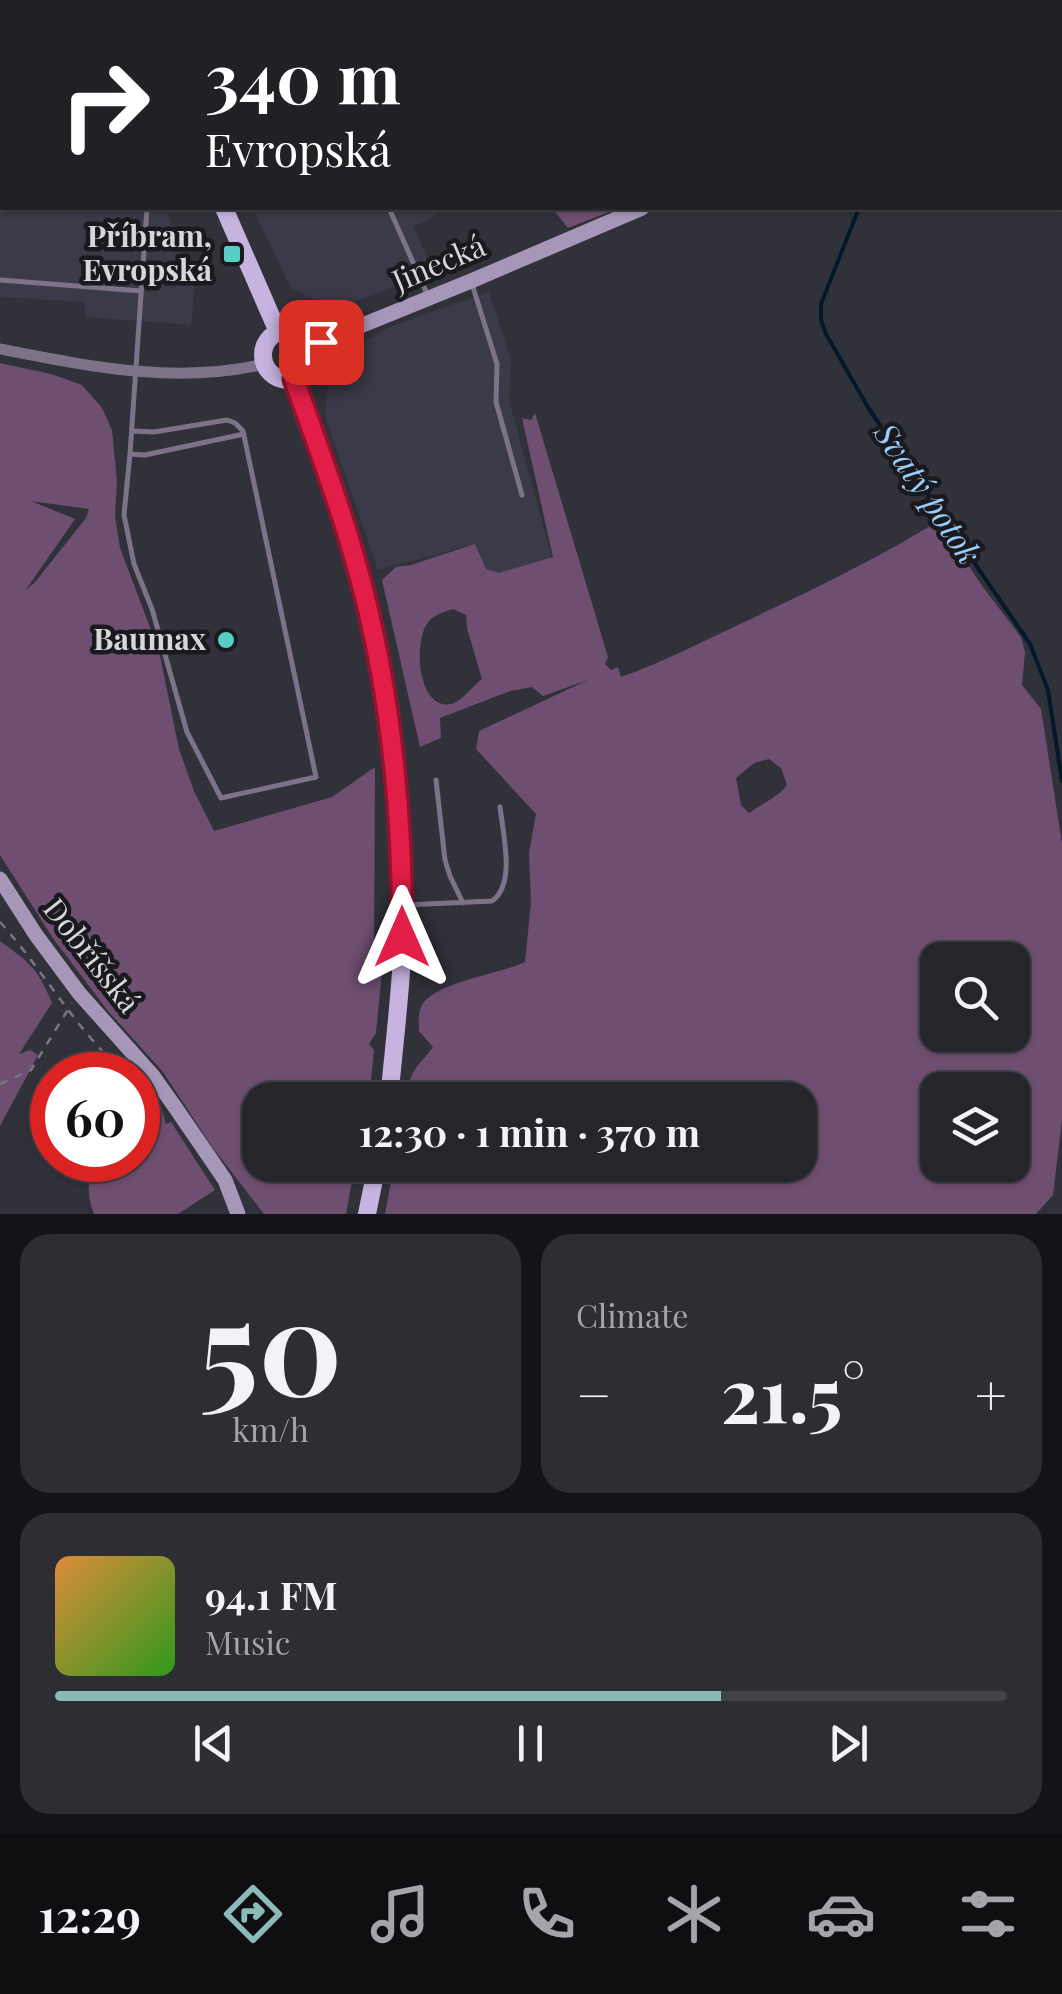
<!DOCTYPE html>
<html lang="en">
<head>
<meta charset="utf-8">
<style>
  :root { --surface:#25252c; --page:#2d2d34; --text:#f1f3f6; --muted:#a3a5a9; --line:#424248; --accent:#8bbbb9 }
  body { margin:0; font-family:"Playfair Display",serif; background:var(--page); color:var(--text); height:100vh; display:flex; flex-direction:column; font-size:38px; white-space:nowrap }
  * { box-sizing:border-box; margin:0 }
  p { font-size:32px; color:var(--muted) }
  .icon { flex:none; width:55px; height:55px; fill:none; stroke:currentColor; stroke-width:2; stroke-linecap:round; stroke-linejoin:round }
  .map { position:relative; height:1214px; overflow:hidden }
  .drawer { display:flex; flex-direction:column; gap:20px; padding:20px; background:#141418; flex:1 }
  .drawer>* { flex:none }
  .hud { position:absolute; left:0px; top:0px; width:1062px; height:210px; box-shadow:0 2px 8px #0004,0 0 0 2px var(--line); background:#202124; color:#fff; overflow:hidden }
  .fabs { position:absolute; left:920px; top:942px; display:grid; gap:20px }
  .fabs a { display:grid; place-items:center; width:110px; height:110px; border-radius:20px; background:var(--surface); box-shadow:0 2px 8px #0004,0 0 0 2px var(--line); font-size:50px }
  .speed { position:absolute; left:30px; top:1052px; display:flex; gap:20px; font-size:50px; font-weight:700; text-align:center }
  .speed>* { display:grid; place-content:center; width:130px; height:130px; border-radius:50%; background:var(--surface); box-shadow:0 2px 8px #0004,0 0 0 2px var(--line); line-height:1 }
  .speed .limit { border:15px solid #d22; background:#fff; color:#111 }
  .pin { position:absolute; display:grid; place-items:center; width:85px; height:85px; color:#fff; margin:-42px; border-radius:20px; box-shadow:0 5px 15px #0006 }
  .me { position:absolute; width:110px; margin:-55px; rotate:0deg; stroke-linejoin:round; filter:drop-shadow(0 0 8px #0008) }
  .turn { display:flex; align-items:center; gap:35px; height:210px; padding:0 40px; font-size:45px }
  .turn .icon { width:130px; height:130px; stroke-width:2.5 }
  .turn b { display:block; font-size:70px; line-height:85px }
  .big { font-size:75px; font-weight:700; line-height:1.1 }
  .drawer .widget { flex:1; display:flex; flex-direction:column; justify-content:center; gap:15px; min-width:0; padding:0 35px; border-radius:30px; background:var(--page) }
  .drawer .dial { align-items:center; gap:0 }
  .dial b { font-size:130px; line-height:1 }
  .song { display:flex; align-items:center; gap:30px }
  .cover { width:120px; height:120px; border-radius:15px; background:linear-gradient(135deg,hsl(30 70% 55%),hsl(110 70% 35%)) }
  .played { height:10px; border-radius:5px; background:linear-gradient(90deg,var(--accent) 70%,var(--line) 70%) }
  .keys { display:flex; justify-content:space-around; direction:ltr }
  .heat { display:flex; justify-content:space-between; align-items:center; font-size:55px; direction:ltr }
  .drawer .tiles { flex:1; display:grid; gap:20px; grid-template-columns:1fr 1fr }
  .widget:last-child { grid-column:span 2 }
  .trip { position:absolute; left:242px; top:1082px; width:575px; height:100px; border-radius:30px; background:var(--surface); box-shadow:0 2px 8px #0004,0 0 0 2px var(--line); font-weight:700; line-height:100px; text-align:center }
  .tabs { display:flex; height:160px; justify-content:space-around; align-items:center; background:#0f0f12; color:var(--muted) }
  .tabs .icon { width:70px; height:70px }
  .tabs .current { color:var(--accent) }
  .tabs b { font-size:45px; color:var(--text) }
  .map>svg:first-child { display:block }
  .built { fill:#3a3a48 }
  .green { fill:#6f4f71; fill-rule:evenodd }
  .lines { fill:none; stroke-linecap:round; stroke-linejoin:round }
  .stream { stroke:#03192b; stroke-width:4 }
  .path { stroke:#77777f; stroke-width:2.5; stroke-dasharray:8 8; stroke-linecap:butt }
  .lane { stroke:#7c7389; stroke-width:5 }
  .street { stroke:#7c7389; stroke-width:11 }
  .secondary { stroke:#a697b9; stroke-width:15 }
  .primary { stroke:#c6b3df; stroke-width:18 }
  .route-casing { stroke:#92132f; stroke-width:25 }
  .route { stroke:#e11d48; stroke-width:18 }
  .poi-dot { fill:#56cec3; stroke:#1a1a1e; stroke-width:4 }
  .labels { text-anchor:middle; stroke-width:9; stroke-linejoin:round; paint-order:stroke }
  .poi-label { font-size:30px; font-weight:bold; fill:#d6d6dc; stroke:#1a1a1e; text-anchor:end }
  .street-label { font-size:30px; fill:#d6d6dc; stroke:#1a1a1e }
  .water-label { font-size:32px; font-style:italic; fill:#98ccfa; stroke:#1a1a1e }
</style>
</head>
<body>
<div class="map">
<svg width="1062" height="1214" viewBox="0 0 1062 1214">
  <rect width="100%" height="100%" fill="#31313a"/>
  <path class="built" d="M164 0H379V2H166Z
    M728 0H1062V7L1060 8V2H729Z
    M0 77H2V208H165L195 283 191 325 85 317 84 302 0 297Z
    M253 208H449L414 227 433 273 336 308 291 289Z
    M489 292 511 360 509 400 552 558 499 573 486 570 475 544 378 570 325 417 330 367 351 348 394 325Z"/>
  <path class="green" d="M552 208H619L568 228Z
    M0 363 51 374 82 385 102 408 112 430 117 481 115 516 120 548 159 651 179 749 194 791 214 831 332 797 375 767 374 951 383 962 376 1033 369 1044 374 1050 369 1100H260V1165H355L346 1214H264L213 1148 163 1072 108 1011 52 937 0 855ZM31 501 89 509 86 518 36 581 25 591 75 519Z
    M535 413 608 657 605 664 611 670 618 667 621 677C663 662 702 642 742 623 808 592 873 561 935 523L949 535 982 586 1021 637 1025 652 1022 685 1041 709 1062 843V1120L1053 1195 1036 1214H385L394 1165H800V1100H561C562 1090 559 1085 551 1080L540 1088 539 1100H406C411 1067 415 1071 433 1047L419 1031C419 1024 418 1013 421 1007 432 982 501 974 525 962L531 902 529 853 536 814 476 749 479 731 588 680 543 696 532 687 510 691 440 718 441 738 420 747 382 580 396 567 411 565 475 544 486 569 499 573 553 557 522 418 531 420ZM453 609 466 615 467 628 482 679C473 686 461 702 451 704 416 711 412 635 431 619 436 614 447 611 453 609ZM769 759 781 768 787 785C777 798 763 803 749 813L741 805 736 778 754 763ZM938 960H1012V1035H938ZM938 1090H1012V1165H938Z
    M0 941C31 964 37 967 52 1003L19 1054 30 1050 38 1055 0 1126Z
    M138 1089 161 1107 166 1124 171 1122 215 1190 178 1214H94C88 1198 85 1181 97 1169L90 1166 93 1160H138Z"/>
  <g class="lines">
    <path class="stream" d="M859 208 821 304V320L826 334 869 409 1030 644 1048 690 1062 781"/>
    <path class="path" d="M0 922C44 971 77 1032 127 1075
      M0 1084 31 1070 72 1003
      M138 1084 148 1093"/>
    <path class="lane" d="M761 0 762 2
      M980 2 986 0
      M1060 103 1062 111
      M0 185H2
      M147 208 130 454 145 455 244 434
      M389 208 428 296
      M0 280 141 291
      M472 284 497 364 496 402 522 495
      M130 454 124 515 134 564 152 609 187 732 221 798 316 777 243 431 235 423 227 420 154 432 132 431
      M436 780 445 860 450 876 463 903
      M405 905 492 901C516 885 503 833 500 807"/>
    <path class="street" d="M0 349C88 366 176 385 265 364"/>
    <path class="secondary" d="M1060 32 1062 31
      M311 346 471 281 642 208
      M0 879 36 935 79 993 153 1076 175 1107 225 1180 238 1214"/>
    <path class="primary" d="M73 0 75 2
      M224 208 278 332
      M263 355a25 25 0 1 1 50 0a25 25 0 1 1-50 0Z
      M294 379C317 446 344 512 361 581 393 708 408 841 401 972 398 1015 393 1057 389 1100
      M367 1214 377 1165"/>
  </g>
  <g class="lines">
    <g class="route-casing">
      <path id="route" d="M321 342 311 346C315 362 309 373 294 379 317 444 341 508 359 574 391 692 403 815 402 937"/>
    </g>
    <use href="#route" class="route"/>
  </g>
  <g class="poi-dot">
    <rect x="222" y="244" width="20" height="20" rx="5"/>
    <circle cx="226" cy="640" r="10"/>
  </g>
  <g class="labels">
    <g class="poi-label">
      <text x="212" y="247">Příbram,<tspan x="212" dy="34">Evropská</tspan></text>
      <text x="206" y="650">Baumax</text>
    </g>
    <g class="street-label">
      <text transform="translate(439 264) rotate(-23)" y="10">Jinecká</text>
      <text transform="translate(91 956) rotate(52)" y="10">Dobříšská</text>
    </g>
    <g class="water-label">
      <text transform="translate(927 494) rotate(56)" y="11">Svatý potok</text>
    </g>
  </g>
</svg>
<div class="fabs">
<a><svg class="icon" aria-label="search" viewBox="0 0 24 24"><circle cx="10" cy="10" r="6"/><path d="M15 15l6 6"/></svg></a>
<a><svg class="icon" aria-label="layers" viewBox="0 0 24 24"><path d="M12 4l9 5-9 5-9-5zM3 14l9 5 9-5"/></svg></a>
</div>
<div class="speed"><div class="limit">60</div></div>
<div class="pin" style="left:321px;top:342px;background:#d93025"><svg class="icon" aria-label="arrive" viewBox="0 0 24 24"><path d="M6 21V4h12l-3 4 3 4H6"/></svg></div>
<svg class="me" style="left:402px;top:937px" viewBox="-20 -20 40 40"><path d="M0-17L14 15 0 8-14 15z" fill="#e11d48" stroke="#fff" stroke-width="4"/></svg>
<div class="trip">12:30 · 1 min · 370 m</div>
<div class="hud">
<div class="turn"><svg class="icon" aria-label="right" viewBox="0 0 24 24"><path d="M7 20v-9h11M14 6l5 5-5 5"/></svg><div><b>340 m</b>Evropská</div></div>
</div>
</div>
<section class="drawer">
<div class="tiles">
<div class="widget dial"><b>50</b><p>km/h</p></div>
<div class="widget"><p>Climate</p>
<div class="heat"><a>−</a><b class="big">21.5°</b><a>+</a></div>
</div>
<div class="widget">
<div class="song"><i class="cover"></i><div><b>94.1 FM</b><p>Music</p></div></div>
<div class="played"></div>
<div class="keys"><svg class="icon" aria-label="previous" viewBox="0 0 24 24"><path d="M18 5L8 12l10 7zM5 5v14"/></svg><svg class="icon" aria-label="pause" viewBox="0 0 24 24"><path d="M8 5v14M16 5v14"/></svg><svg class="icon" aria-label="next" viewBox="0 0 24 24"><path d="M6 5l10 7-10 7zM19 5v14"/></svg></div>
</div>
</div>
</section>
<nav class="tabs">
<b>12:29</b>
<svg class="icon current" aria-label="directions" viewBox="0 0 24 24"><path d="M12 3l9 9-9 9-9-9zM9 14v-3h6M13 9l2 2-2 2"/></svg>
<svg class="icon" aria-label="music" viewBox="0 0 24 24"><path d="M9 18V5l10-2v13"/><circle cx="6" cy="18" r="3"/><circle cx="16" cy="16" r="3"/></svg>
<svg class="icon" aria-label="phone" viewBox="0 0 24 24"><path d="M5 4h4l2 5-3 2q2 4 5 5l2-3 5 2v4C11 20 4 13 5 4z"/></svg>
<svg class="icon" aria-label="climate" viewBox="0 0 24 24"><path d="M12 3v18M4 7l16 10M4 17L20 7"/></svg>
<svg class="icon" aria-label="car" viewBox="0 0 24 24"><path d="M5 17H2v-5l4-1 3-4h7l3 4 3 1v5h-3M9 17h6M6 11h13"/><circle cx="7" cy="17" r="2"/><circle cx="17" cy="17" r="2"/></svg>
<svg class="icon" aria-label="filters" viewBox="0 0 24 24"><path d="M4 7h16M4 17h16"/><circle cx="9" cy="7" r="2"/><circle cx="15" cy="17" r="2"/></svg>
</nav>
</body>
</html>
